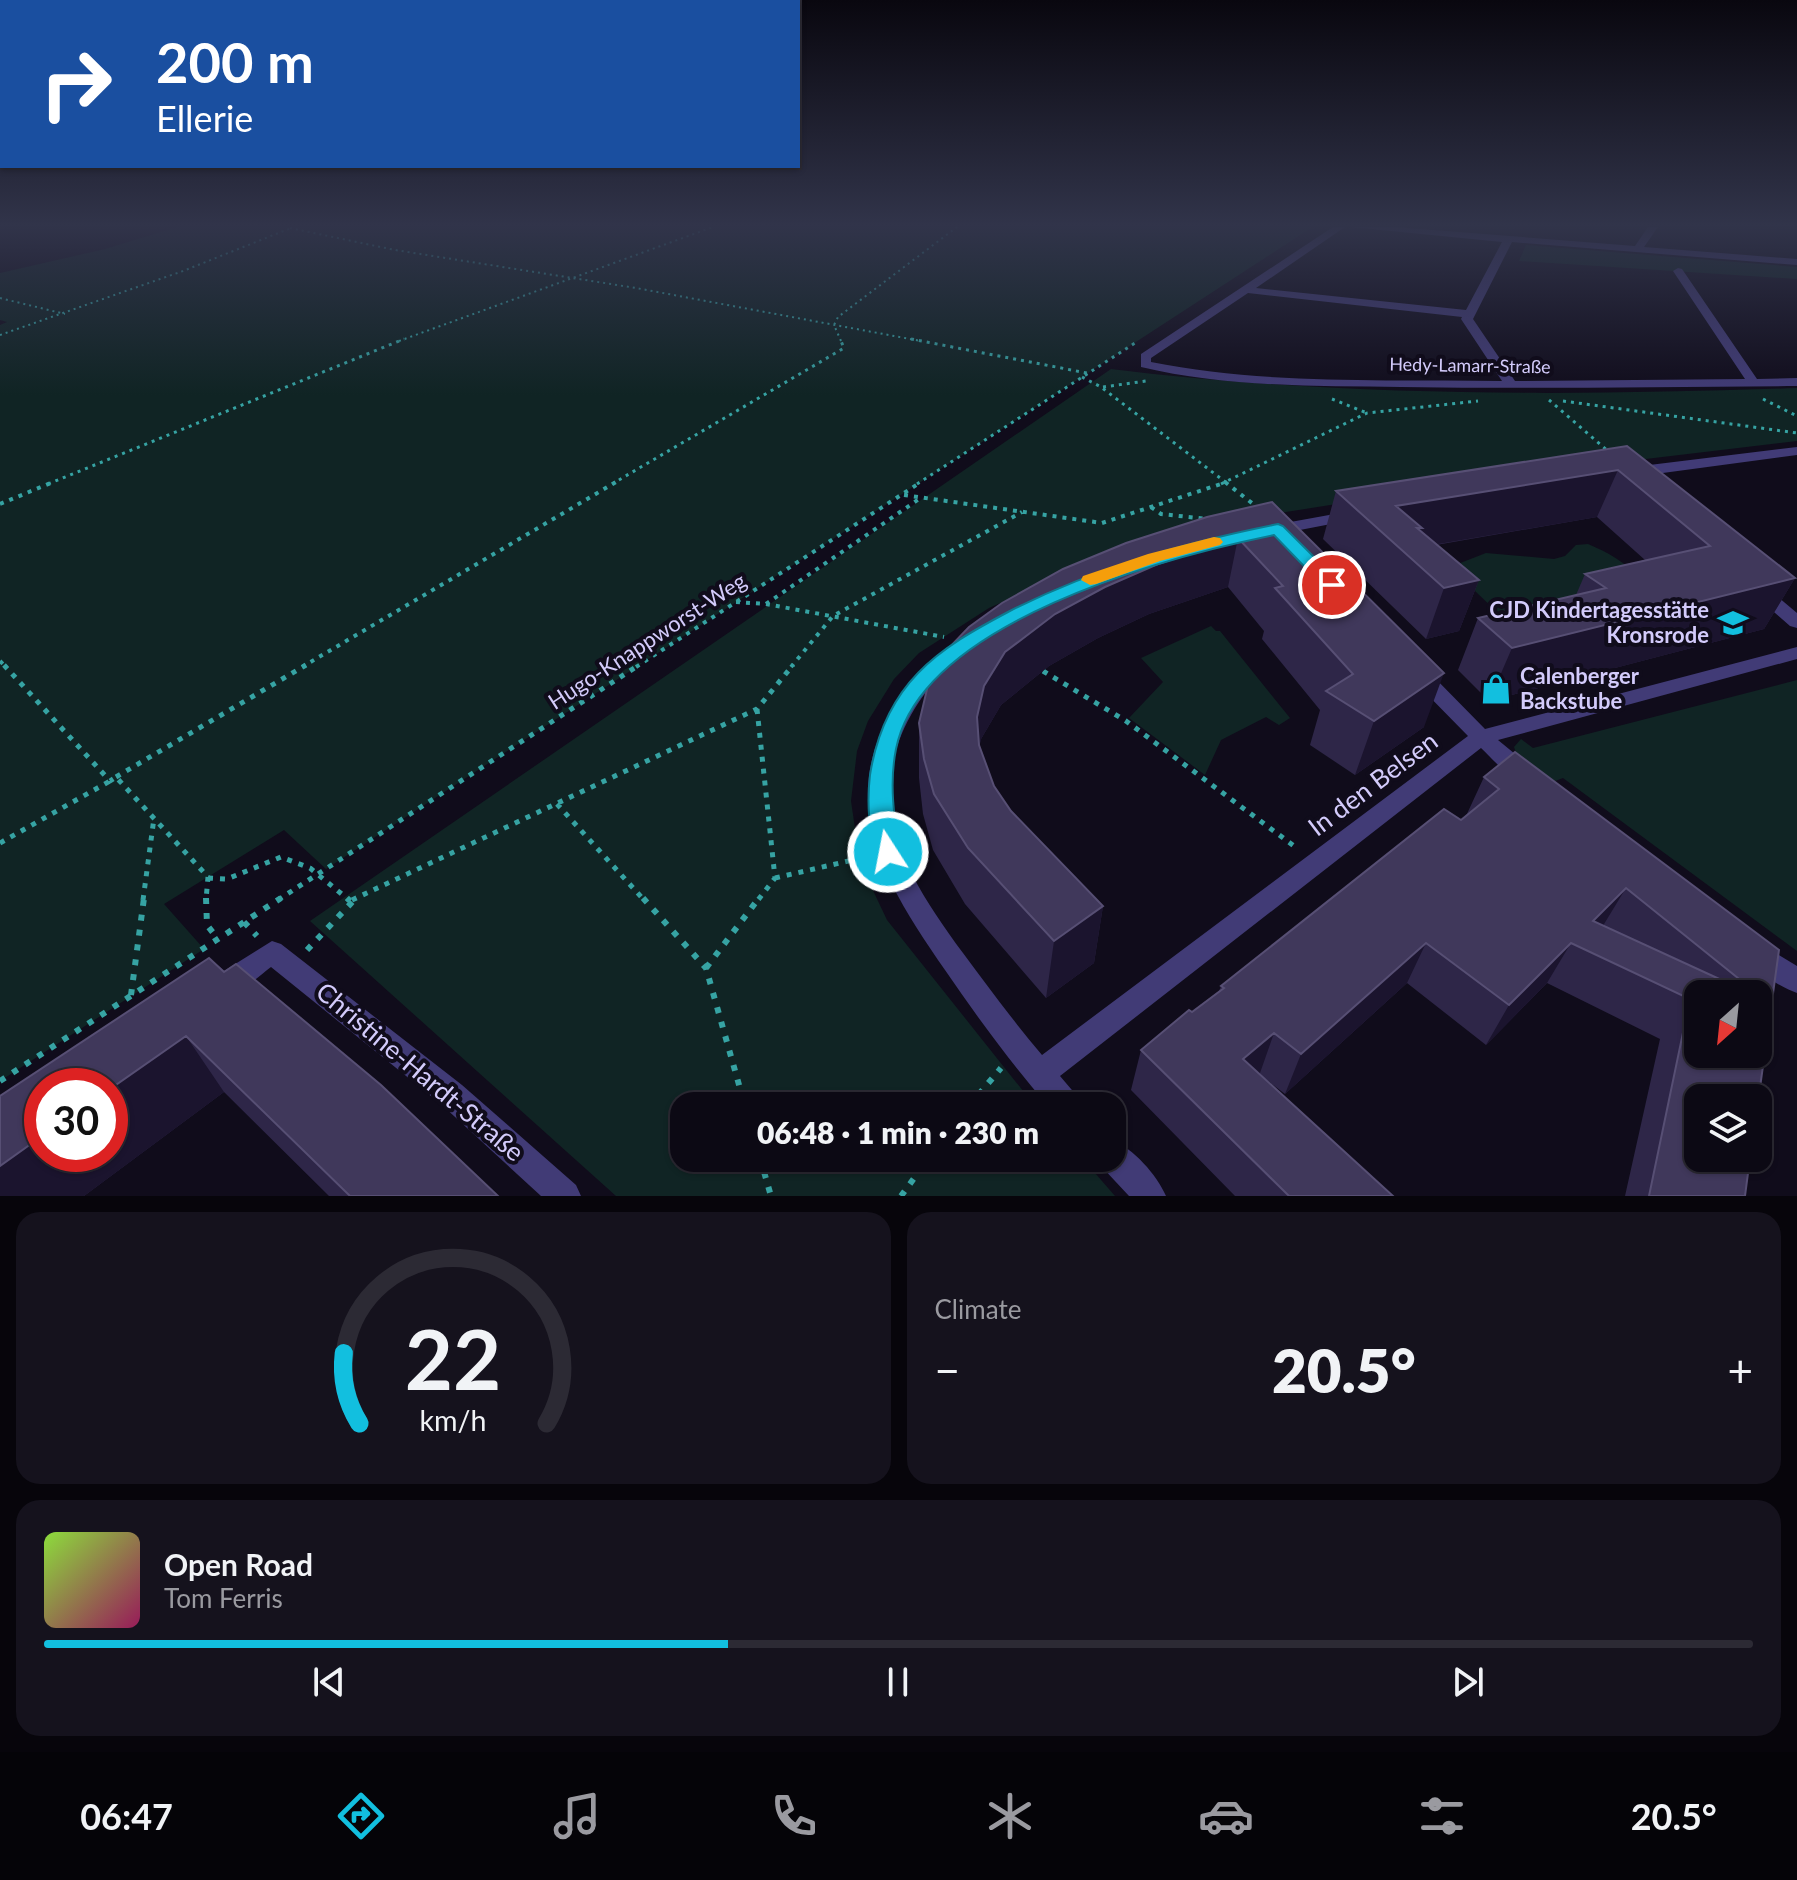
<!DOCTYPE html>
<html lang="en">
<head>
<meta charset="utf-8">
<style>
  :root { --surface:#0c0914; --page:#15121d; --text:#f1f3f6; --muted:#9a9aa0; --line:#2c2a34; --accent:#12bfdf }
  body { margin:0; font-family:Lato,sans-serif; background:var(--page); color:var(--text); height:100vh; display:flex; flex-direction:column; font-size:30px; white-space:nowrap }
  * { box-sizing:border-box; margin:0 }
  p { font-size:26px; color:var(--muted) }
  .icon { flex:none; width:44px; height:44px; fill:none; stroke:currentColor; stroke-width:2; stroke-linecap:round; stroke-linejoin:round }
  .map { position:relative; height:1196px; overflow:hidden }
  .side { display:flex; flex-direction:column; gap:16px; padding:16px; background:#07050b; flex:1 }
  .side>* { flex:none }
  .banner { position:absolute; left:0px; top:0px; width:800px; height:168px; box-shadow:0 2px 6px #0004,0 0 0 2px var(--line); background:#1a4fa0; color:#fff; overflow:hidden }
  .needle { width:52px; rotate:207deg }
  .fabs { position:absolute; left:1684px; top:980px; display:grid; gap:16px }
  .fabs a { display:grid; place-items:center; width:88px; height:88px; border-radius:16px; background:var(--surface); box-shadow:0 2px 6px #0004,0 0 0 2px var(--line); font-size:40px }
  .speed { position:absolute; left:24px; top:1068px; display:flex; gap:16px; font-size:40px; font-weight:700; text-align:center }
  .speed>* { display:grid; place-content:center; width:104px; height:104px; border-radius:50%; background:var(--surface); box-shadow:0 2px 6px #0004,0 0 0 2px var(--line); line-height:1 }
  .speed .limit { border:12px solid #d22; background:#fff; color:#111 }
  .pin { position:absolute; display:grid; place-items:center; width:68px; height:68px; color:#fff; margin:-34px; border:4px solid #fff; border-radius:50%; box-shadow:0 2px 8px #0007 }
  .me { position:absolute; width:88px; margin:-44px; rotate:349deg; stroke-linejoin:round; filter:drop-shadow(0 0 6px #0008) }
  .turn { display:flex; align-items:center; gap:28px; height:168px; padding:0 24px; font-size:36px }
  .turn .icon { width:104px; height:104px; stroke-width:2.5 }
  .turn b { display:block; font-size:56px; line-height:68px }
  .big { font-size:60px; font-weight:800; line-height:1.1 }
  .side .tile { flex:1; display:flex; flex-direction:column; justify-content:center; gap:12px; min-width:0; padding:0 28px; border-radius:24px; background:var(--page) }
  .side .dial { align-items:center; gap:0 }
  .dial svg { height:208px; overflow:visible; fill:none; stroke:var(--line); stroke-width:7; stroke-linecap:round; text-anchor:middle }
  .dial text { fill:var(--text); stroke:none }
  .song { display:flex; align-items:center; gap:24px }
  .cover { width:96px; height:96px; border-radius:12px; background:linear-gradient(135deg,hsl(90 70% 55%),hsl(330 70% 35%)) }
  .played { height:8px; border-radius:4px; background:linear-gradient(90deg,var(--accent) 40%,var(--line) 40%) }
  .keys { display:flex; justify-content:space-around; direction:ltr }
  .heat { display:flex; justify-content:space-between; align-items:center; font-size:44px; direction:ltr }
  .side .tiles { flex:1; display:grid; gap:16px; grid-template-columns:1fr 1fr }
  .tile:last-child { grid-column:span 2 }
  .trip { position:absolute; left:670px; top:1092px; width:456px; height:80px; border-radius:24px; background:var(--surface); box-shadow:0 2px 6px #0004,0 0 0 2px var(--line); font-weight:800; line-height:80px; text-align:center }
  .tab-bar { display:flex; height:128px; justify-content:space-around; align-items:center; background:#050408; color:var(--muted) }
  .tab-bar .icon { width:56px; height:56px }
  .tab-bar .selected { color:var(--accent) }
  .tab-bar b { font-size:36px; color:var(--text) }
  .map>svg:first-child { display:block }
  .green { fill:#102424 }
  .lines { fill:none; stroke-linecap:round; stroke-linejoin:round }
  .path-far4 { stroke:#36a3a3; stroke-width:2; stroke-dasharray:2 4; stroke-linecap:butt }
  .path-far3 { stroke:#36a3a3; stroke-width:3; stroke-dasharray:3 5; stroke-linecap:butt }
  .path-far2 { stroke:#36a3a3; stroke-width:4; stroke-dasharray:4 6; stroke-linecap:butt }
  .path-far1 { stroke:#36a3a3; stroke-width:5; stroke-dasharray:5 7; stroke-linecap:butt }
  .path { stroke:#36a3a3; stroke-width:6; stroke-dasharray:6 9; stroke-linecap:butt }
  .street { fill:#413b76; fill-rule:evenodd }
  .wall { fill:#2e2648 }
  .shaded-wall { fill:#1b142e }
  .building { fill:#40385b; stroke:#574f74; stroke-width:2; fill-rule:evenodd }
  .route { fill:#12bfdf; stroke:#0c7c91; stroke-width:2 }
  .slow { fill:#f59e0b }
  .labels { text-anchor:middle; stroke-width:8; stroke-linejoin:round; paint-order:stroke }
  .far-street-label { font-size:18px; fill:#d3cbfb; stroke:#100c1b }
  .poi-label { font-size:22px; font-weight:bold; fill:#d3cbfb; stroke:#100c1b; text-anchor:end }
  .street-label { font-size:22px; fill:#d3cbfb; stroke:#100c1b }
  .near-street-label { font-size:26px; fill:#d3cbfb; stroke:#100c1b }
</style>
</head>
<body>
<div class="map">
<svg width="1797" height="1196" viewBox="0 0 1797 1196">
  <rect width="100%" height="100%" fill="#100c1b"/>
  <path class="green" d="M177 227H1311V228L326 869 284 830 164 904 204 949 0 1081V325L7 322 0 320V273L105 249Z
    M1526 245 1797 267V279L1519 261Z
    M1111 369C1338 397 1569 396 1797 388V441L1545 471 1286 512 1145 545 1081 567 989 608 919 653 894 679 868 721 857 751 851 801 860 863 887 920 1035 1106H684V1158H1082L1115 1196H616L310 921Z
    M1588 544C1607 552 1627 563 1640 579L1511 613H1498L1450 567 1486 553 1554 559 1565 556 1576 545Z
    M1211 626 1216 631H1220L1290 718 1279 725 1266 717 1221 740 1205 775 1129 718 1163 682 1141 658Z
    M1797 680V951L1563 778 1550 783 1518 758 1514 747 1521 739 1533 748Z"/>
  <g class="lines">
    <path class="path-far4" d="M290 228 395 250 636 288 921 341
      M0 298 65 314
      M0 335 183 271 291 228
      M399 341 713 227
      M841 341 834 325 838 317 957 227"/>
    <path class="path-far3" d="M911 339 1087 373
      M1082 377 1101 387 1228 484
      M1103 387 1146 381
      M1332 399 1367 413
      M1763 399 1797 416
      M1549 400 1609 452
      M1563 401 1797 433
      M48 484 404 339
      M612 484 844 348 840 339
      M917 484 1135 343
      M1221 484 1367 413 1478 401"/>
    <path class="path-far2" d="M1225 482 1257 507
      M904 495 1102 523 1227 482
      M0 504 53 482
      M1151 507 1161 514 1207 519
      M736 602 766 604 944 637
      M766 604 922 497
      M0 661 6 667
      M302 667 616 482
      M636 667 921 482
      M791 667 833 616 1022 512"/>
    <path class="path-far1" d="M4 665 110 781 116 777 208 877 206 900
      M1043 671 1126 721 1298 849
      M757 709 775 878 758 900
      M116 777 306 665
      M557 804 644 900
      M0 843 110 781
      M208 878 227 879 281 857 310 868 349 900
      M775 878 870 856
      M143 900 154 818
      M278 900 639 665
      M352 900 757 709 793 665"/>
    <path class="path" d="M206 898 207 925 218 939
      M347 898 350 901
      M643 898 706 968 745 1106
      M244 922 257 936
      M307 950 356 898
      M706 968 759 898
      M131 995 144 898
      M0 1081 281 898
      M969 1106 1001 1068
      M760 1158 771 1196
      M901 1196 929 1158"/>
    <path class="street" d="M1333 227H1345L1256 288 1466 310 1502 242 1351 227H1395L1635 246 1648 227H1658L1644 247 1797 259V265L1512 242 1473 319 1515 381 1745 379 1673 271 1678 268 1682 269 1757 379 1797 378V386C1665 387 1533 389 1401 387 1315 386 1225 387 1141 367V354ZM1248 293 1462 317 1461 319 1502 381C1386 379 1265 385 1151 362V358Z
      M1797 447V455L1633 477 1625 472 1633 467Z
      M1351 511 1359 516 1357 519 1274 535 1266 530 1274 525Z
      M1759 585 1765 586 1797 613V628L1790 626 1753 594 1750 590 1753 586Z
      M957 645 967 651C961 659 952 665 945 672 931 684 920 699 911 715 860 806 910 880 963 953 989 988 1014 1022 1042 1055L1468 736 1414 681 1411 676 1414 671H1428L1485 729 1797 647V659L1498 740 1532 768 1535 774 1532 780C1513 785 1494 760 1481 748L1060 1076 1077 1096 1082 1106H1048C1011 1063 977 1017 945 970 888 887 832 802 897 704 911 683 932 651 957 645Z
      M272 941 281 944 462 1085 576 1185 581 1196H541L442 1105 271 967C256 978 236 1000 216 992L213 984 216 976Z
      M1757 942 1797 966V993C1780 987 1752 970 1744 953L1748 945Z
      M1112 1140C1133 1148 1157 1175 1166 1196H1129L1101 1166 1098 1158H1112Z"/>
  </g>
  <path class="wall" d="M1627 446 1795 578 1764 629 1489 701 1458 670 1478 618 1576 595 1585 574 1645 560 1597 517 1436 545 1479 580 1459 631 1426 639 1323 539 1336 491Z
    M1272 502 1424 727 1355 775 1310 745 1320 710 1262 639 1264 631 1228 587 1149 614 1098 638 1049 666 1001 705 981 739 979 747 994 786 1011 811 1103 906 1094 963 1046 998 965 904 933 850 923 814 919 778V723Z
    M1484 777 1779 950 1745 1196H1625L1660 1039 1547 983 1486 1045 1407 983 1285 1094 1259 1074 1393 1196H1235L1131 1090 1141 1050 1219 991 1221 986 1461 820 1466 816Z
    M209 958 498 1196H329L224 1092 84 1196H0Z"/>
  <path class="shaded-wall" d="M1618 470 1597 517 1415 548 1396 506Z
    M1238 538 1228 587 1149 614 1098 638 1049 666 1001 705 981 739 974 772 977 717 984 686 1005 652 1055 614 1105 587 1158 564Z
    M1795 578 1764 629 1489 701 1512 648Z
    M1479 580 1459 631 1426 639 1444 588Z
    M1444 673 1424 727 1355 775 1374 721Z
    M1626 888 1601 929 1593 921Z
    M1103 906 1094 963 1046 998 1054 941Z
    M1426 943 1407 983 1285 1094 1301 1054Z
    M1571 943 1547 983 1486 1045 1509 1005Z
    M1274 1033 1260 1073 1230 1099 1243 1059Z
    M186 1036 224 1092 84 1196H0V1166L42 1136V1154H110V1089Z"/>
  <path class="building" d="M1627 446 1795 578 1512 648 1478 618 1606 588 1585 574 1710 546 1618 470 1396 506 1422 528H1417L1479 580 1444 588 1336 491Z
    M1272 502 1444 673 1374 721 1326 691 1353 674 1275 588 1283 586 1238 538 1158 564 1105 587 1055 614 1005 652 984 686 977 717 979 745 994 786 1011 811 1103 906 1054 941 968 848 934 794 924 759 919 723 928 685 944 653 969 627 1002 603 1063 569 1126 543 1207 517Z
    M1515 752 1779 950 1758 1102V1098H1698V1158H1750L1745 1196H1649L1690 999 1571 943 1509 1005 1426 943 1301 1054 1274 1033 1243 1059 1393 1196H1289L1141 1050 1189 1010 1192 1012 1224 988 1221 986 1444 809 1461 820 1499 789 1484 777ZM1626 888 1754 991 1752 994H1758V1054H1698V994H1752L1593 921Z
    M209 958 224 972 236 964 381 1085 498 1196H350L186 1036 110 1089V1086H42V1136L0 1166V1096Z"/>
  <linearGradient id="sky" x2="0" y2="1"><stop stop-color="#09070f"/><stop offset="0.57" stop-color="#31344a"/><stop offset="1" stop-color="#31344a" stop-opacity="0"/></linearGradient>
  <rect width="1797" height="395" fill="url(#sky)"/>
  <path class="route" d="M1278 524 1283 526 1338 581 1341 585 1338 589H1326L1274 535C1166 557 921 622 896 749 889 784 894 817 900 852L896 859 888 861 879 859C868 837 867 800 870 775 876 737 891 701 918 673 943 647 976 629 1008 612 1094 568 1183 543 1278 524Z"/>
  <path class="slow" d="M1214 537 1220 538 1223 542 1220 545 1160 561 1096 584 1090 585 1081 580 1083 576 1148 554Z"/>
  <defs>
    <g id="school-bare" transform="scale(2.4)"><path d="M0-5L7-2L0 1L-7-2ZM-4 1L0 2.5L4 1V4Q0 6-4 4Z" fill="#12bfdf" stroke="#100c1b" stroke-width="2.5" paint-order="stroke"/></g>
    <g id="shop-bare" transform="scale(2.4)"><path d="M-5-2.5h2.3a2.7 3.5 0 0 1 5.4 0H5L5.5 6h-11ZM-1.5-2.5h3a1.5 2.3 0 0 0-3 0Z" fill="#12bfdf" stroke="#100c1b" stroke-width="2.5" paint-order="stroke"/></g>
  </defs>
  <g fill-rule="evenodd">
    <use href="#school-bare" x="1733" y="623"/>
    <use href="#shop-bare" x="1496" y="689"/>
  </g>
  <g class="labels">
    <g class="far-street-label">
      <text transform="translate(1470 366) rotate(1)" y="6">Hedy-Lamarr-Straße</text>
    </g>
    <g class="poi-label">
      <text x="1709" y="618">CJD Kindertagesstätte<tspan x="1709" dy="25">Kronsrode</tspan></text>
      <text x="1520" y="684" text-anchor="start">Calenberger<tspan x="1520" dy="25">Backstube</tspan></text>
    </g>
    <g class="street-label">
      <text transform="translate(647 641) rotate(-33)" y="8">Hugo-Knappworst-Weg</text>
    </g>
    <g class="near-street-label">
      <text transform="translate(1373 784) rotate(-37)" y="9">In den Belsen</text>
      <text transform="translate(420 1072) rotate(40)" y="9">Christine-Hardt-Straße</text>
    </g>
  </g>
</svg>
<div class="fabs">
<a><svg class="needle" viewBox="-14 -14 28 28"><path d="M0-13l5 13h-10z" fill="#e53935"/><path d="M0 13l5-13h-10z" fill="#9a9aa0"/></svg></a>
<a><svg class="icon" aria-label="layers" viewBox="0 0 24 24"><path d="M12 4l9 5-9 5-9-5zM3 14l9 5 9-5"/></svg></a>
</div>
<div class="speed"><div class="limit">30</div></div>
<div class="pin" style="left:1332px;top:585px;background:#d93025"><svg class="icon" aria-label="arrive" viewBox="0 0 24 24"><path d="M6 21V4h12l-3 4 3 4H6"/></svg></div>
<svg class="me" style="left:888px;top:852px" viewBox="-20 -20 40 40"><circle r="17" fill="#12bfdf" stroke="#fff" stroke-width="3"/><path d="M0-11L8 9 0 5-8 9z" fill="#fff"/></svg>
<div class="trip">06:48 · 1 min · 230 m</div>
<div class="banner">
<div class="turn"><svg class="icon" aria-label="right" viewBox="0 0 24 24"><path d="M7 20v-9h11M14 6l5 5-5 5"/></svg><div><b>200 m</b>Ellerie</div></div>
</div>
</div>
<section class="side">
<div class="tiles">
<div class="tile dial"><svg viewBox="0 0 100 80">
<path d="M14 69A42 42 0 1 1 86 69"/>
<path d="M14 69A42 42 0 0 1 8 42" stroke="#12bfdf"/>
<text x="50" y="56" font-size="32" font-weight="700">22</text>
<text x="50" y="72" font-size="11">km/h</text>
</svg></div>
<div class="tile"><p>Climate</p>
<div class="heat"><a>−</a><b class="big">20.5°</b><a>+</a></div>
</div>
<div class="tile">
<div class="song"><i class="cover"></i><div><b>Open Road</b><p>Tom Ferris</p></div></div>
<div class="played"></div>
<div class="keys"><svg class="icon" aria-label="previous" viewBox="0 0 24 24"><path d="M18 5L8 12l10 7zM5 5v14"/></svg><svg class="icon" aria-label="pause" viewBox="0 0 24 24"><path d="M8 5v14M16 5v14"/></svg><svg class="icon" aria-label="next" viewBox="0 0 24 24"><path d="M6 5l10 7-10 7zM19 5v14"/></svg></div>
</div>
</div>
</section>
<nav class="tab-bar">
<b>06:47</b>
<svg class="icon selected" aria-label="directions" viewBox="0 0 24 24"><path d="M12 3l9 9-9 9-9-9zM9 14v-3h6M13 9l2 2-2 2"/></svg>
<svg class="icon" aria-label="music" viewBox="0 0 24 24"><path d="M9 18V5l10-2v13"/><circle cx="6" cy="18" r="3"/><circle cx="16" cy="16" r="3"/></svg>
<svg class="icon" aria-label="phone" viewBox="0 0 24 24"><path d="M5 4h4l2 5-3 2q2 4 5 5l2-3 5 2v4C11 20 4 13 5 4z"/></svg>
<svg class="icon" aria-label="climate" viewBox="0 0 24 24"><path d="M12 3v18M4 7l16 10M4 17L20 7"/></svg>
<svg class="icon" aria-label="car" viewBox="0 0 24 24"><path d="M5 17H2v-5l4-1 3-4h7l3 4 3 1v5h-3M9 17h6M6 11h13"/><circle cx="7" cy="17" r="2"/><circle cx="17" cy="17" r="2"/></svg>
<svg class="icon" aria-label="filters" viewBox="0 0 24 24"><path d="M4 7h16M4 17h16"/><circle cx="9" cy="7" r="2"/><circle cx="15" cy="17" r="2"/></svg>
<b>20.5°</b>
</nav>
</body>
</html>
